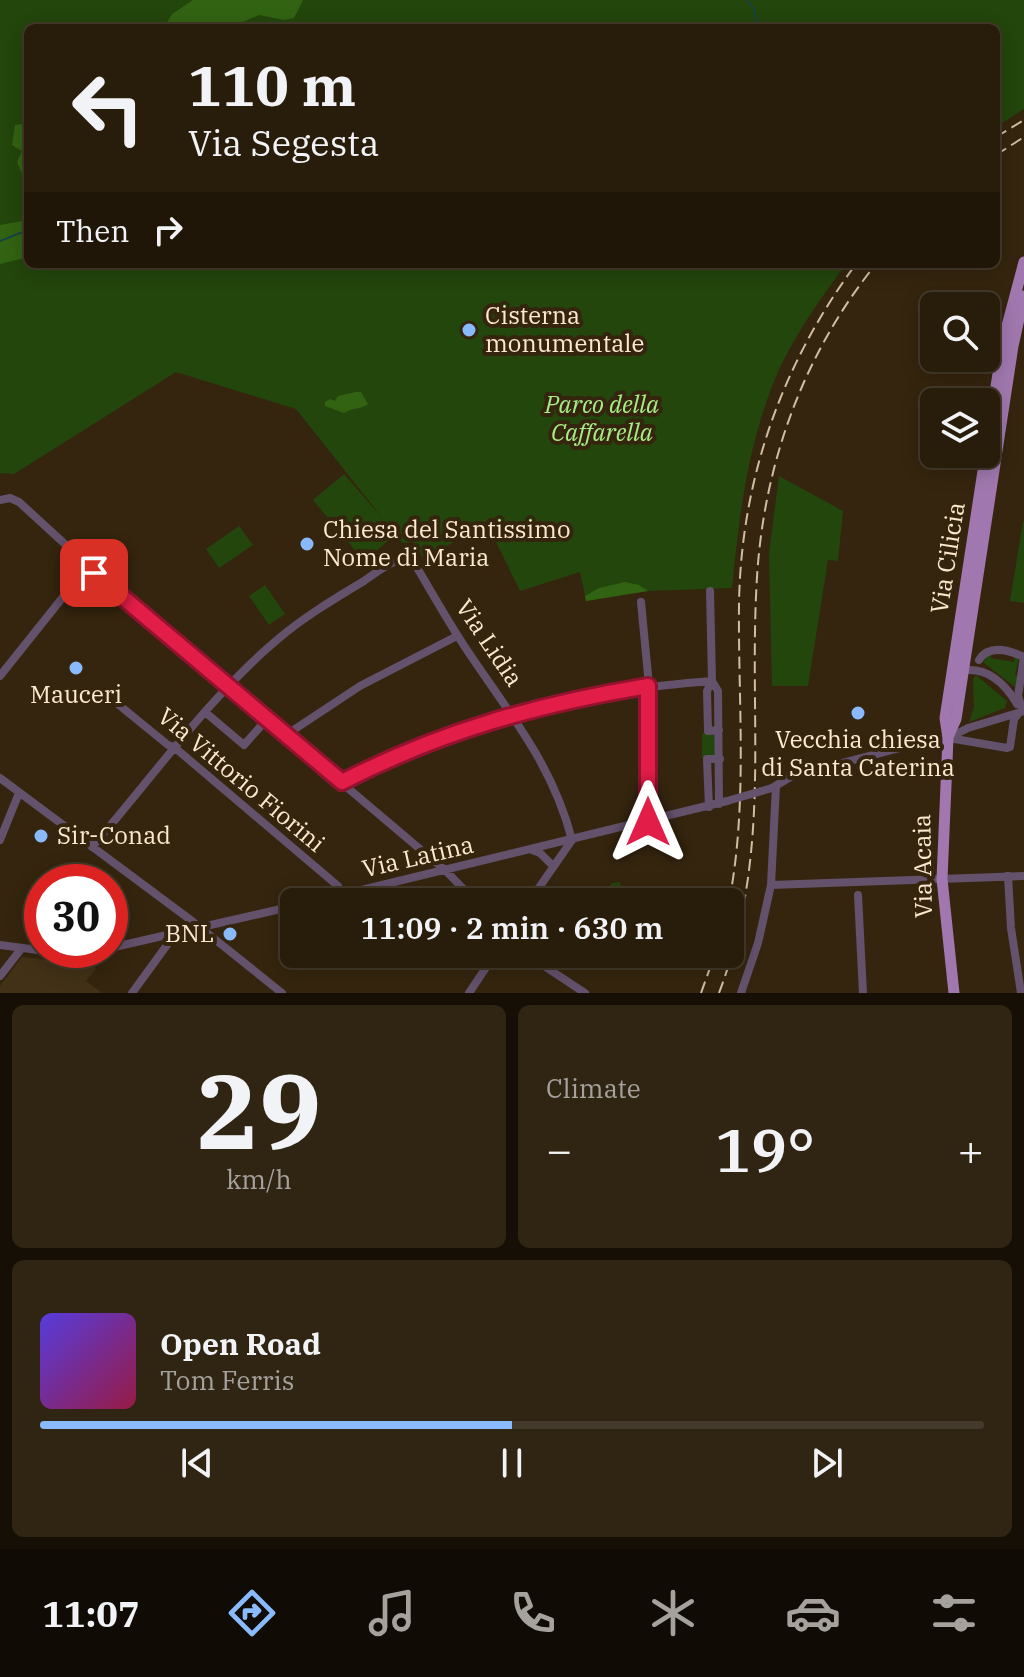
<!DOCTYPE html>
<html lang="en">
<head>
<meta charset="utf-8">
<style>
  :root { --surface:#281c0a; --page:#302513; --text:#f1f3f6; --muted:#a5a19c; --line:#443a2b; --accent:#89bafc }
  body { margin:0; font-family:"IBM Plex Serif",serif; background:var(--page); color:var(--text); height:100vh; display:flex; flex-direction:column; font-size:30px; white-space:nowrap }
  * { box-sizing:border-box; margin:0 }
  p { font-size:26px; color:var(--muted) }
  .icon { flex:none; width:44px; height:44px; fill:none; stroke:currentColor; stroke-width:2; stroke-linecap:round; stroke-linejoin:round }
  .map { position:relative; height:993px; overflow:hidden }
  .panel { display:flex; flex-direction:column; gap:12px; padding:12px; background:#160f06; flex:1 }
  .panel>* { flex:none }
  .banner { position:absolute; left:24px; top:24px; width:976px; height:244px; border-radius:12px; box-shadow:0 4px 20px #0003,0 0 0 2px var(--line); background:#281c0a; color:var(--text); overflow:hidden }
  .fabs { position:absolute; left:920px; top:292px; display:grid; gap:16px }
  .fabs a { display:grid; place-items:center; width:80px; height:80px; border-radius:12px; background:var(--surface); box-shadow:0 4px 20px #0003,0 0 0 2px var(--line); font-size:40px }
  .speed { position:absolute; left:24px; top:864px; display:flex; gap:16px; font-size:40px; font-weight:700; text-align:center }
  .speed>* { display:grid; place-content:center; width:104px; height:104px; border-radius:50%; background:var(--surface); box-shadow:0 4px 20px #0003,0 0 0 2px var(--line); line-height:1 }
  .speed .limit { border:12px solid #d22; background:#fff; color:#111 }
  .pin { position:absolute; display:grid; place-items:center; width:68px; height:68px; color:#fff; margin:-34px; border-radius:16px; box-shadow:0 4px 12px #0006 }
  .me { position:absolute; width:88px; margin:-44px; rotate:0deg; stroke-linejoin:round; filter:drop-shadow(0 0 6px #0008) }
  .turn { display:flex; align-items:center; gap:28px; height:168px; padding:0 32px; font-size:36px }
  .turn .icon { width:104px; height:104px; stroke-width:2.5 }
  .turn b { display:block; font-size:56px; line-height:68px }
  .then { display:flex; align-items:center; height:76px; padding:0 32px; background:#0003; gap:16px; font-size:30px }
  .big { font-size:60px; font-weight:600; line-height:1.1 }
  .panel .widget { flex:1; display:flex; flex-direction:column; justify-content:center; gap:12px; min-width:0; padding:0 28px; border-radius:12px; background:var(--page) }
  .panel .dial { align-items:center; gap:0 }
  .dial b { font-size:104px; line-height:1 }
  .song { display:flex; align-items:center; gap:24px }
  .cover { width:96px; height:96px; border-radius:12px; background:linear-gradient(135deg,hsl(250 70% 55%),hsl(340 70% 35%)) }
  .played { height:8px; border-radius:4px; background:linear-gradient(90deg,var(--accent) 50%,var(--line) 50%) }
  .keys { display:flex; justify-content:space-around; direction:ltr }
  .heat { display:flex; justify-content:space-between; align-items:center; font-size:44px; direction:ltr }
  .panel .tiles { flex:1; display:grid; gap:12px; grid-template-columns:1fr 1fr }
  .widget:last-child { grid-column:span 2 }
  .trip { position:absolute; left:280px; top:888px; width:464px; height:80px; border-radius:12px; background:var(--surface); box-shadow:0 4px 20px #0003,0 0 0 2px var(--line); font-weight:600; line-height:80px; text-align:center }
  .tabs { display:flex; height:128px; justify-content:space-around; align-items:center; background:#100b04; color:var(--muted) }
  .tabs .icon { width:56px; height:56px }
  .tabs .selected { color:var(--accent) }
  .tabs b { font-size:36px; color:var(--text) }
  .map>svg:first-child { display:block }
  .built { fill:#423116 }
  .green { fill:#23460c }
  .forest { fill:#326312 }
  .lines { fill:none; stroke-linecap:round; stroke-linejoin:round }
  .stream { stroke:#174444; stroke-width:2 }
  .minor { stroke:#64516c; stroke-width:8 }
  .major { stroke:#a078af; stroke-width:11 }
  .rail { stroke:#d0bda2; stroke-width:2; stroke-dasharray:12 6; stroke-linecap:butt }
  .minor-bridge { stroke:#64516c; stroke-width:8 }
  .route-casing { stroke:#92132f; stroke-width:20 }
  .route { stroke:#e11d48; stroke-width:14 }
  .poi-dot { fill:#89bafc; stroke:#35250e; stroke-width:3 }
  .labels { text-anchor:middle; stroke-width:8; stroke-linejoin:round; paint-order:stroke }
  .poi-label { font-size:24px; fill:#fde9cd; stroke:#35250e; text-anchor:start }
  .park-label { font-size:24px; font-style:italic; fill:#a7ed85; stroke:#35250e }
  .street-label { font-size:24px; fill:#fde9cd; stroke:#35250e }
</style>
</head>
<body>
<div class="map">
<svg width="1024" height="993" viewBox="0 0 1024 993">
  <rect width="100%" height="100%" fill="#35250e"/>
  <path class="built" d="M22 957 61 961 91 960 96 969 86 981 102 993H0V986Z"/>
  <path class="green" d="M0 0H1024V109L996 127V28H28V264H846C819 301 790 341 773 384 747 449 739 519 732 588L648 591 586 601 580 572 520 591 487 523 424 559 413 542 402 543 395 535 364 561 313 500 344 474 384 520 296 409 176 372 14 474 1 473 0 475Z
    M779 476 843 511 838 561 828 560 808 686H772L769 553Z
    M1023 522H1024V603L1010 601Z
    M239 526 253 545 219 568 206 549Z
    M265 585 285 614 269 625 249 596Z
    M991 653V658L1014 662 1015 656 1019 658 1015 675 1018 677 1016 688 983 662Z
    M976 675 1007 701 1005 708 969 722 974 707 973 679Z
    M702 733H716V757L702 758Z
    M620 882 624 902H599L612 883Z"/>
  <path class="forest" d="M193 0H303L294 18 284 20 259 15 229 28H164L172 14Z
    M28 123V188L17 162 22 151 12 145 15 125Z
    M28 220V257L0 264V225Z
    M356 392H361L368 404C361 410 352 407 344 413L325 406V402L330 399 335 401 338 396Z
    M625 582 639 585 648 591 586 601 585 596 599 588Z"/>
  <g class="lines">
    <path class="stream" d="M747 0 754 9 758 28
      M0 241 28 230"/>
    <path class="minor" d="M0 500 10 498 19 502 137 610 446 871 476 902
      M710 591 712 681 718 691 719 804
      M641 602 648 675V822
      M979 660C989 644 1009 650 1024 657L1018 696 1023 711
      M961 671C986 666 1005 683 1017 704
      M0 676 87 567
      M712 681 707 691 708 731 719 730
      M119 705 168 745 174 747 338 886
      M205 712 244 745 267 719
      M286 735 360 686 457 636
      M949 738 1007 748 1010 747 1014 719 1019 713
      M0 778 192 921 282 993
      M342 782C459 722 582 690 712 681
      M772 788 792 776 919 743 948 738 968 728 1024 711
      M709 807 707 759H720
      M0 840 19 793
      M92 847C153 777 207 699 278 639 304 617 334 599 364 581 378 572 401 550 416 566 434 596 451 627 471 656 512 717 553 766 572 840
      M532 850 540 853 553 866
      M1008 876 1011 928 1021 993
      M771 885 1024 876
      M858 895 863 993
      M312 902 727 801
      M529 902 572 840
      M0 945 68 954 103 950
      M110 948 294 906
      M526 954 585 993
      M0 976 21 949
      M132 993 175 934
      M469 993 495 954
      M741 993 758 943 771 885 776 786"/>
    <path class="major" d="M948 737 956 719 1013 346 1024 296
      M954 993 942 879 948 738 945 718 1003 341 1024 262"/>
    <path class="rail" d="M996 137 1024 120
      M996 155 1024 137
      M729 902C748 804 738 703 739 604 741 479 782 364 856 264
      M701 993 715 954
      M719 993C773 850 748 723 757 577 764 463 804 353 876 264"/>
    <path class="minor-bridge" d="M727 801 772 788"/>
  </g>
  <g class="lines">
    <g class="route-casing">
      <path id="route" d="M94 573 342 782C441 731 539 704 648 686V822"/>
    </g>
    <use href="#route" class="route"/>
  </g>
  <g class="poi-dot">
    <circle cx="469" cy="330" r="8"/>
    <circle cx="307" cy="544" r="8"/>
    <circle cx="76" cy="668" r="8"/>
    <circle cx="858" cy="713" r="8"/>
    <circle cx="41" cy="836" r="8"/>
    <circle cx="230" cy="934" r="8"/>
  </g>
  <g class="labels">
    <g class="poi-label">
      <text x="485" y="324">Cisterna<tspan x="485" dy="28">monumentale</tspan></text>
      <text x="323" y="538">Chiesa del Santissimo<tspan x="323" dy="28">Nome di Maria</tspan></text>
      <text x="76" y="703" text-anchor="middle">Mauceri</text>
      <text x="858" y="748" text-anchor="middle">Vecchia chiesa<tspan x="858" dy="28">di Santa Caterina</tspan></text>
      <text x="57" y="844">Sir-Conad</text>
      <text x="214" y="942" text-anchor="end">BNL</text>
    </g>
    <g class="park-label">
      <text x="602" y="413">Parco della<tspan x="602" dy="28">Caffarella</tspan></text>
    </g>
    <g class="street-label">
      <text transform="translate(948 558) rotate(-81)" y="8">Via Cilicia</text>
      <text transform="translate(489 643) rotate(56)" y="8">Via Lidia</text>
      <text transform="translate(241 780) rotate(40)" y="8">Via Vittorio Fiorini</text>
      <text transform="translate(418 857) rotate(-13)" y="8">Via Latina</text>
      <text transform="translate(923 866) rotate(-91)" y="8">Via Acaia</text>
    </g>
  </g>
</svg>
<div class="fabs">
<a><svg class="icon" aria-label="search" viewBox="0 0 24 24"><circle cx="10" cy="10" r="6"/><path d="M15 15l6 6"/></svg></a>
<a><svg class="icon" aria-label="layers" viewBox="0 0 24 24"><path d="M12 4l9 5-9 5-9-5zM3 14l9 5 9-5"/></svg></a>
</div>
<div class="speed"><div class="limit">30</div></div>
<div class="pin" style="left:94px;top:573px;background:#d93025"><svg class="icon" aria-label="arrive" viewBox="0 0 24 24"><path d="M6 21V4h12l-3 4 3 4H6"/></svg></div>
<svg class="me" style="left:648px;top:822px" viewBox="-20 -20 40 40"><path d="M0-17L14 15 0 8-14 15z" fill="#e11d48" stroke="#fff" stroke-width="4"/></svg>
<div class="trip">11:09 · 2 min · 630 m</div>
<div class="banner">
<div class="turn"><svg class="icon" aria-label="left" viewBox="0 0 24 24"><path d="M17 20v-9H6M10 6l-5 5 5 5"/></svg><div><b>110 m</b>Via Segesta</div></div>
<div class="then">Then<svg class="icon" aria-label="right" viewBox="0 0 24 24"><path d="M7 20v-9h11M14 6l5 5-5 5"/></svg></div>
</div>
</div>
<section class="panel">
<div class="tiles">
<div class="widget dial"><b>29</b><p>km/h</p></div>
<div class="widget"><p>Climate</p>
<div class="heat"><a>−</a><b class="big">19°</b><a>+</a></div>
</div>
<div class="widget">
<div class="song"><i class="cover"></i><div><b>Open Road</b><p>Tom Ferris</p></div></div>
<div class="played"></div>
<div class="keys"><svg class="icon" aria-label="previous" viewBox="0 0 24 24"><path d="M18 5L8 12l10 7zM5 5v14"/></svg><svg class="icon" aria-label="pause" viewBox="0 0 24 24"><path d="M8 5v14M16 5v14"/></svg><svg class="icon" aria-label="next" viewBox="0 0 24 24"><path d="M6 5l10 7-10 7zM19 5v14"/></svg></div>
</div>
</div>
</section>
<nav class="tabs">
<b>11:07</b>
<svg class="icon selected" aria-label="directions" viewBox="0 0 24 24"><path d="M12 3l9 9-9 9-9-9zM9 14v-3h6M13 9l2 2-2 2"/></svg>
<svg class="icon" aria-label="music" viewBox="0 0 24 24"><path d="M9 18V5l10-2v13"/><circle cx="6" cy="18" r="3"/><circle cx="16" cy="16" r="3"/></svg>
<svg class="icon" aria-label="phone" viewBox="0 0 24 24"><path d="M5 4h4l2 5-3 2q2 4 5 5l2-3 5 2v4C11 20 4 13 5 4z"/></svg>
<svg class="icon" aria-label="climate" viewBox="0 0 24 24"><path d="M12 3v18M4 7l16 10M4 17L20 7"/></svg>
<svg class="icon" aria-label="car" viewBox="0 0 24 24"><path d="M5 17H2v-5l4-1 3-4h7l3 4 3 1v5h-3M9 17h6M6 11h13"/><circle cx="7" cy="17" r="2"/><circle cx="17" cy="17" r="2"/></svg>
<svg class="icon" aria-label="filters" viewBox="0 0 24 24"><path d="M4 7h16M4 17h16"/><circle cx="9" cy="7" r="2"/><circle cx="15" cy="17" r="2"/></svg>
</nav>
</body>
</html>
